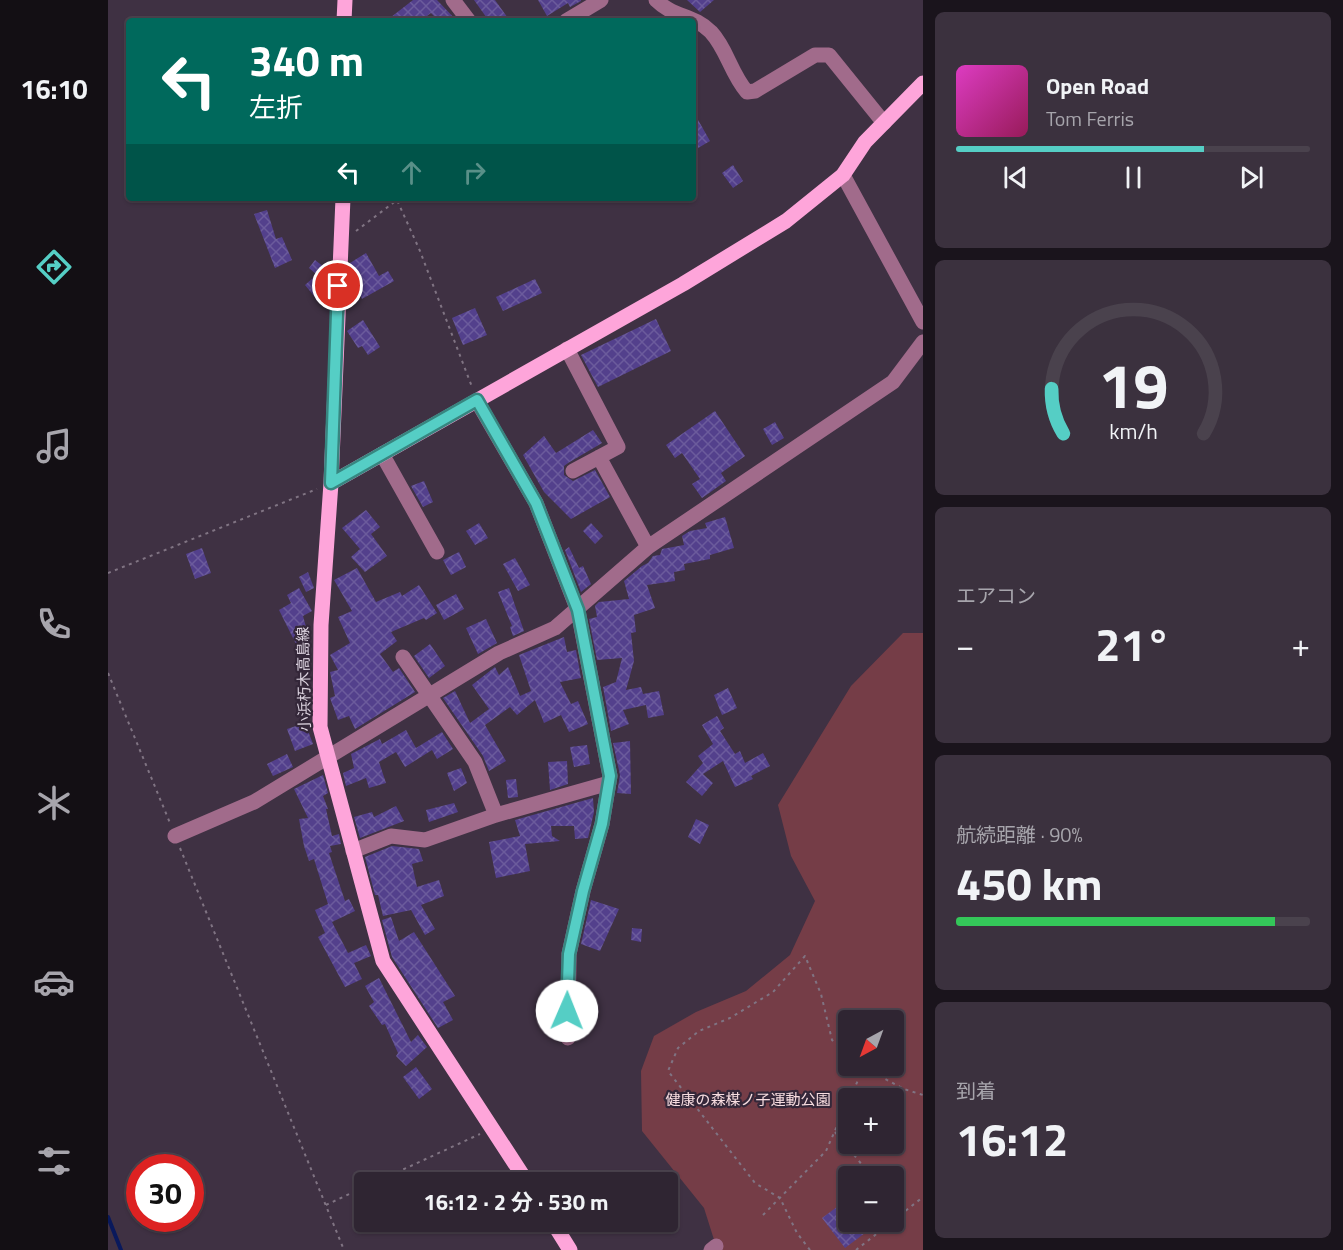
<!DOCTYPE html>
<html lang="ja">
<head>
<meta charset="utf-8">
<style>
  :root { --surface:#2f2532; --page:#3b313e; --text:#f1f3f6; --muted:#a7a5ac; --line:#4a424d; --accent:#55cec5 }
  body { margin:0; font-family:"Titillium Web","Noto Sans JP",sans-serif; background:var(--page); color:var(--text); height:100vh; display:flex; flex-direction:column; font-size:22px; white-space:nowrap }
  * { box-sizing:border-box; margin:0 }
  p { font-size:20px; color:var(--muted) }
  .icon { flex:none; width:33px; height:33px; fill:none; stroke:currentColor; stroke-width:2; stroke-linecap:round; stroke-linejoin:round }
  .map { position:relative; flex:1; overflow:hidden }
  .drawer { display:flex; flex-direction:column; gap:12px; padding:12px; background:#1a141c; width:420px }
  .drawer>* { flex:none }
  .guide { position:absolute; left:18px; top:18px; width:570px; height:183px; border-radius:6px; box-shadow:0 2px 4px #0004,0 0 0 2px var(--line); background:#00695c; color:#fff; overflow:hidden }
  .needle { width:39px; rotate:221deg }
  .fabs { position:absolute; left:730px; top:1010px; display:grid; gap:12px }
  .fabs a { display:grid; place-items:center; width:66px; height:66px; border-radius:6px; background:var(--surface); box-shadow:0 2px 4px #0004,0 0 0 2px var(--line); font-size:30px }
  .speed { position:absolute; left:18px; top:1154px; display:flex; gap:12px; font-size:30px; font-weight:700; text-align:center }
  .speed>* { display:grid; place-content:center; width:78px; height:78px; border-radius:50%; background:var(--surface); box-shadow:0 2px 4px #0004,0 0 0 2px var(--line); line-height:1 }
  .speed .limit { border:9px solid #d22; background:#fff; color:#111 }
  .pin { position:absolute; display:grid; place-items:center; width:51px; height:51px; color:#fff; margin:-26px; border:3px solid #fff; border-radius:50%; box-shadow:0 2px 6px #0007 }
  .me { position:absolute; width:66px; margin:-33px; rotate:1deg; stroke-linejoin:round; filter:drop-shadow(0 0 4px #0008) }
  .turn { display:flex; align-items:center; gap:21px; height:126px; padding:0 24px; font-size:27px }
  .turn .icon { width:78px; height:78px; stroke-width:2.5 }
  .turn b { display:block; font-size:42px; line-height:51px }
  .lanes { display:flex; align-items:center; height:57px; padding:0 24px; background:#0003; justify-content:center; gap:30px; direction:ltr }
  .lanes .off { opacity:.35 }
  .big { font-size:45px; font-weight:700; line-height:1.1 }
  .drawer .tile { flex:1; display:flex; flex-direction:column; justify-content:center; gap:9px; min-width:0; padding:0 21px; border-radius:9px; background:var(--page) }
  .drawer .dial { align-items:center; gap:0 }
  .dial svg { height:156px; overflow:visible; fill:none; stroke:var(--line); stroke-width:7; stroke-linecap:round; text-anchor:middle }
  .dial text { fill:var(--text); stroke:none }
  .song { display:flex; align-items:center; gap:18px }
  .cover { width:72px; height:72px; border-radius:9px; background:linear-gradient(135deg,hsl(310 70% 55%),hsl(330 70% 35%)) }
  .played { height:6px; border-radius:3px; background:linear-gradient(90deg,var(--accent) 70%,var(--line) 70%) }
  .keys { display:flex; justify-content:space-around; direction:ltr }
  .heat { display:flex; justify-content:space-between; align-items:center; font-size:33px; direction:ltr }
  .charge { height:9px; border-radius:4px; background:linear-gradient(90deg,#34c759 90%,var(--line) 0) }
  .trip { position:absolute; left:246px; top:1172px; width:324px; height:60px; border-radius:6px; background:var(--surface); box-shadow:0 2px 4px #0004,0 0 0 2px var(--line); font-weight:700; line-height:60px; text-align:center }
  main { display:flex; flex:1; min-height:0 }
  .menu { display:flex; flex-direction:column; width:108px; justify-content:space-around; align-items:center; background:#130f14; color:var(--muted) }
  .menu .icon { width:42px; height:42px }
  .menu .active { color:var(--accent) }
  .menu b { font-size:27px; color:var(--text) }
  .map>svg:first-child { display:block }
  .green { fill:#753d47; fill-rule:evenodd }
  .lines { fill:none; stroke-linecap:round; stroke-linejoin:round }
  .stream { stroke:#09195c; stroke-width:4 }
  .building { fill:url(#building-cross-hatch) }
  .path { stroke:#807483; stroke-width:2; stroke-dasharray:3 4.5; stroke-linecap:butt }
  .minor { stroke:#a16b8b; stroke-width:15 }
  .major { stroke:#fea5da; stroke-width:15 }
  .route-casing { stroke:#378680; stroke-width:15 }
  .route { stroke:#55cec5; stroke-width:10 }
  .labels { text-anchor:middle; stroke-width:4.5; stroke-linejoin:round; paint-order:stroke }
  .street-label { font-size:15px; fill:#ddd4e0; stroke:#342739 }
  .park-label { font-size:15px; fill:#f8dde0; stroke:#342739 }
</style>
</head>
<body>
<main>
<nav class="menu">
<b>16:10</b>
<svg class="icon active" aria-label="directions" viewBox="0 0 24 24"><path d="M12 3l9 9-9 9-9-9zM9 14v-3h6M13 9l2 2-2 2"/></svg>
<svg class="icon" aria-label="music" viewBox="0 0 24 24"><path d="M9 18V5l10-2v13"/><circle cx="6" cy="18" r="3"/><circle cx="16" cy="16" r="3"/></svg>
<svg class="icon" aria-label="phone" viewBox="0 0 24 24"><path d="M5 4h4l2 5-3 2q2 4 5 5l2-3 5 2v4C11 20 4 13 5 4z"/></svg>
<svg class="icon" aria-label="climate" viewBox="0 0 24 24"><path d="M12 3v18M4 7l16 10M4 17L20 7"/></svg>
<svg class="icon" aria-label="car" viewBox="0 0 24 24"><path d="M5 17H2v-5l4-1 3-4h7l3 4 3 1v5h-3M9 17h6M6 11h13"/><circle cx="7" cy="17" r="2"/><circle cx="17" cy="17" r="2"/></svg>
<svg class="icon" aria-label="filters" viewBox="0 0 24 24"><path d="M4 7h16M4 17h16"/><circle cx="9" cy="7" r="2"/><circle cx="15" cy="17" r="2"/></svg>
</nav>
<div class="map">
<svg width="815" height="1250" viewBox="0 0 815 1250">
  <defs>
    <pattern id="building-cross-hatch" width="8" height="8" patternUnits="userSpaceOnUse" patternTransform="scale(1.5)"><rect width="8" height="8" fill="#53408c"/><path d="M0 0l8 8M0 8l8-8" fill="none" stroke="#6b5b9c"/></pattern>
  </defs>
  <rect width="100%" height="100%" fill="#3f3143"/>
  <path class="green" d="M795 633H815V1250H614L608 1246 596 1208 534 1131 533 1071 546 1036 588 1012 638 991 682 955 707 901 683 856 670 805 743 686ZM741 1020H786V1065H741ZM741 1098H786V1143H741ZM741 1176H786V1221H741Z"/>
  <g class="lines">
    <path class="stream" d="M0 1217 13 1250"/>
  </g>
  <path class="building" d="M305 0H329L349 21H331L323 13 312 21H278Z
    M366 0H387L402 21H381Z
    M430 0H473V1L462 7 460 3 439 16Z
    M579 0H606L592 12Z
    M585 111 602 141 585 151Z
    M625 165 635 181 625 188 614 173Z
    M159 210 168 239 174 237 184 260 167 268 146 214Z
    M258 253 271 276 280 271 286 281 254 299 242 275V263Z
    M207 260 216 267 209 275 201 268Z
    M207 276 221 292 210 301 197 285Z
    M427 279 434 293 395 311 388 297Z
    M367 308 379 335 355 345 344 318Z
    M548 319 563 351 490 387 473 355Z
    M255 320 272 347 260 355 254 346 250 348 239 331Z
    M607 411 637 456 613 473 618 481 594 498 584 484 592 479 574 453 567 458 558 445Z
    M667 422 676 438 664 445 655 429Z
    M485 430 494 443 460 463 456 466V475L465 481 487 470 502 497 463 519 436 492 415 455 436 436 448 453Z
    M316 481 325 502 315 507 303 486Z
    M258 510 272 527 263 534 279 556 257 572 243 557 252 549 234 528Z
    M617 517 626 548 602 555V559L576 564 577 570 566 572 567 581 539 585 547 608 526 615 528 632 523 633 526 661 518 690 533 687 535 694 551 691 556 715 540 718 538 705 515 710 521 724 503 731 495 687 508 682 514 658 489 660 481 619 489 617 487 606 491 602 521 599 516 581 534 566 540 563 545 556 552 555 554 549 576 545 574 536 582 531 599 528 597 523Z
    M371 523 380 538 367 545 358 531Z
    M483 523 495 536 487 544 475 531Z
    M461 547 471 568 475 566 483 584 473 592 457 550Z
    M94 548 103 573 87 579 78 554Z
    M351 552 358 567 343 575 335 560Z
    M407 558 422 585 410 591 395 564Z
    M249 568 268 602 292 592 294 596 311 585 329 613 318 620 316 618 283 632 289 641 272 654 285 672 291 668 307 692 247 729 241 716 230 720 222 698 227 696 222 672 230 670 222 655 242 643 230 617 244 611 226 580Z
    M200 572 206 588 198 592 191 577Z
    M191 588 204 611 195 616 203 645 190 648 171 610 183 603 179 595Z
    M401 588 416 631 405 636 402 627 404 626 390 592Z
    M348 594 356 609 336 620 328 605Z
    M378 619 389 643 370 654 358 628Z
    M456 637 459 652 468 650 473 678 452 682 463 704 470 701 480 724 461 732 453 715 436 723 427 700 409 715 402 707 377 725 398 761 381 771 375 756 335 698 347 691 362 723 381 709 364 685 387 667 391 675 400 667 412 696 423 691 411 655Z
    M322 644 337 666 321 678 306 656Z
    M620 688 629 708 614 715 606 695Z
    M609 716 616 728 612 731 627 754 632 751 637 763 655 753 662 766 643 776 645 779 627 787 615 761 595 774 605 783 594 796 578 782 595 763 590 756 605 744 594 725Z
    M197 723 205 744 187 751 179 729Z
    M298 730 308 748 334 732 345 749 329 759 324 750 297 767 288 752 271 762 278 783 261 788 258 778 238 786 235 773 246 768 243 754 272 739 274 744Z
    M522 741 523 794 509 793 512 775 505 743Z
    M479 745 482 764 466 767 462 747Z
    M179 754 185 767 165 776 159 764Z
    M459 761 460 784 442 790 440 762Z
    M353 768 359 783 346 791 339 773Z
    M215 775 220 793 215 796 220 809H218L224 836 231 834 233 844 222 846 224 852 221 853 237 901 241 899 247 911 224 922 240 953 258 945 263 956 246 963 254 979 237 987 210 937 217 933 207 910 220 904 206 859 201 861 196 846 191 819 200 818 186 789Z
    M408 779 410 797 400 798 398 780Z
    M485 798 486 812 480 838 467 839 466 826H443L444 836 452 841 417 844 422 871 388 878 381 842 412 836 407 820Z
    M346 803 350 812 321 822 318 810Z
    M288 806 296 821 252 838 246 817 264 812 266 817Z
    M588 819 601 825 592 844 580 837Z
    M284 846 311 849 315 861 304 864 309 887 331 880 336 896 313 905 327 929 317 935 303 910 275 916 270 895H267L257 857Z
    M483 900 511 909 492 951 473 944Z
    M283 917 291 941 306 932 347 996 335 1002 345 1020 330 1028 284 957 274 920Z
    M524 928 534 929 533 942 523 940Z
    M271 978 303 1042 310 1035 319 1047 298 1066 288 1056 290 1053 277 1024 274 1025 261 1006 266 1002 257 986Z
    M308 1067 324 1089 311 1099 295 1077Z
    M741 1198V1221H773L737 1248 714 1218Z"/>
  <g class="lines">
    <path class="path" d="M248 231 289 200 312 251 364 387
      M0 573 209 489
      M0 673 62 823
      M72 848 236 1250
      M751 1065 796 1089 815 1095
      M742 1098 755 1069
      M727 1132 760 1172
      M268 1182 372 1134
      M218 1205 256 1187
      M655 1215 718 1151 741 1099
      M786 1220 815 1197
      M702 1250 689 1233 672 1198 647 1183 560 1071 570 1048 591 1031 622 1018 665 992 697 956 713 994 724 1040 741 1056
      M748 1250 785 1221"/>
    <path class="minor" d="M345 0 361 21
      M548 0C566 18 585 14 603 32 619 49 623 74 639 92L647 91 707 55H721L776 123
      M458 21 493 0
      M735 175 815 322
      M459 349 510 447 465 471
      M369 401 428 503 470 611 502 776 494 824 475 891 461 954 460 1038
      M274 454 329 552
      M491 457 540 547
      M295 657 367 762 388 815
      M67 836 146 802 391 653 447 628 540 547 785 382 815 342
      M245 851 283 836 317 840 388 815 501 783
      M603 1250 608 1246"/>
    <path class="major" d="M236 21 237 0
      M235 198 223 483 213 625 212 727 275 961 419 1182
      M223 483 575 284 678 221 735 175 757 142 815 83
      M444 1221 462 1250"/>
  </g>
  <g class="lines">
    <g class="route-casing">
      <path id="route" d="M230 286 223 483 369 400 428 503 470 610 502 776 494 824 475 891 461 954 459 1011"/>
    </g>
    <use href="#route" class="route"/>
  </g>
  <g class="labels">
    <g class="street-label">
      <text transform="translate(196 679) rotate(-91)" y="5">小浜朽木高島線</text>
    </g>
    <g class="park-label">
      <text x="640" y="1105">健康の森楳ノ子運動公園</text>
    </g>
  </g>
</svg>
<div class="fabs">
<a><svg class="needle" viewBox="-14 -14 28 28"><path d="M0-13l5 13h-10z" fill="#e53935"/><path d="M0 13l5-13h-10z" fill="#a7a5ac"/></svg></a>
<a>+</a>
<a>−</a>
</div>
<div class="speed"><div class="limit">30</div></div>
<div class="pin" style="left:230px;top:286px;background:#d93025"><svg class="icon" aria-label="arrive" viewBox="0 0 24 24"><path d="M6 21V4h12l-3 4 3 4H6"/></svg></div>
<svg class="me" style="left:459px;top:1011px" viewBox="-20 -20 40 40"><circle r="19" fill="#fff"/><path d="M0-13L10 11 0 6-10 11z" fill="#55cec5"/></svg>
<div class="trip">16:12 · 2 分 · 530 m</div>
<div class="guide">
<div class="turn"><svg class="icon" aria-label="left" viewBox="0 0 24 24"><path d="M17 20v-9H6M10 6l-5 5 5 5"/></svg><div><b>340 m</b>左折</div></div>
<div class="lanes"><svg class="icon" aria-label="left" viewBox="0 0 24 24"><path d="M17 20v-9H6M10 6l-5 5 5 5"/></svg><svg class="icon off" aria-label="ahead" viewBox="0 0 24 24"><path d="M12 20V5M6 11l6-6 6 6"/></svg><svg class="icon off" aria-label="right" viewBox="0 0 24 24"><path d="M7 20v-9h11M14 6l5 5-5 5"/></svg></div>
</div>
</div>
<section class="drawer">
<div class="tile">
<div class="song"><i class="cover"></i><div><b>Open Road</b><p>Tom Ferris</p></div></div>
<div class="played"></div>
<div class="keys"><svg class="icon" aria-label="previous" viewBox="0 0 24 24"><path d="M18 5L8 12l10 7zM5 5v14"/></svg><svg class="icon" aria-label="pause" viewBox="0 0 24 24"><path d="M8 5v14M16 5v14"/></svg><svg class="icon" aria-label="next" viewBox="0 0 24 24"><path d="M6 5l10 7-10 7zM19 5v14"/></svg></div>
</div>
<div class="tile dial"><svg viewBox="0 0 100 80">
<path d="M14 69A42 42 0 1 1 86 69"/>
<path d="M14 69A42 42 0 0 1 8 46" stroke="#55cec5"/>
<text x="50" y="56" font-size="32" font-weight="700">19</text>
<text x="50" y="72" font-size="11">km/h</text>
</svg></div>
<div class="tile"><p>エアコン</p>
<div class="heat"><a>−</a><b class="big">21°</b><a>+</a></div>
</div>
<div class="tile"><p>航続距離 · 90%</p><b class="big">450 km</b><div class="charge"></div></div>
<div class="tile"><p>到着</p><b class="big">16:12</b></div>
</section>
</main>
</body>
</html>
